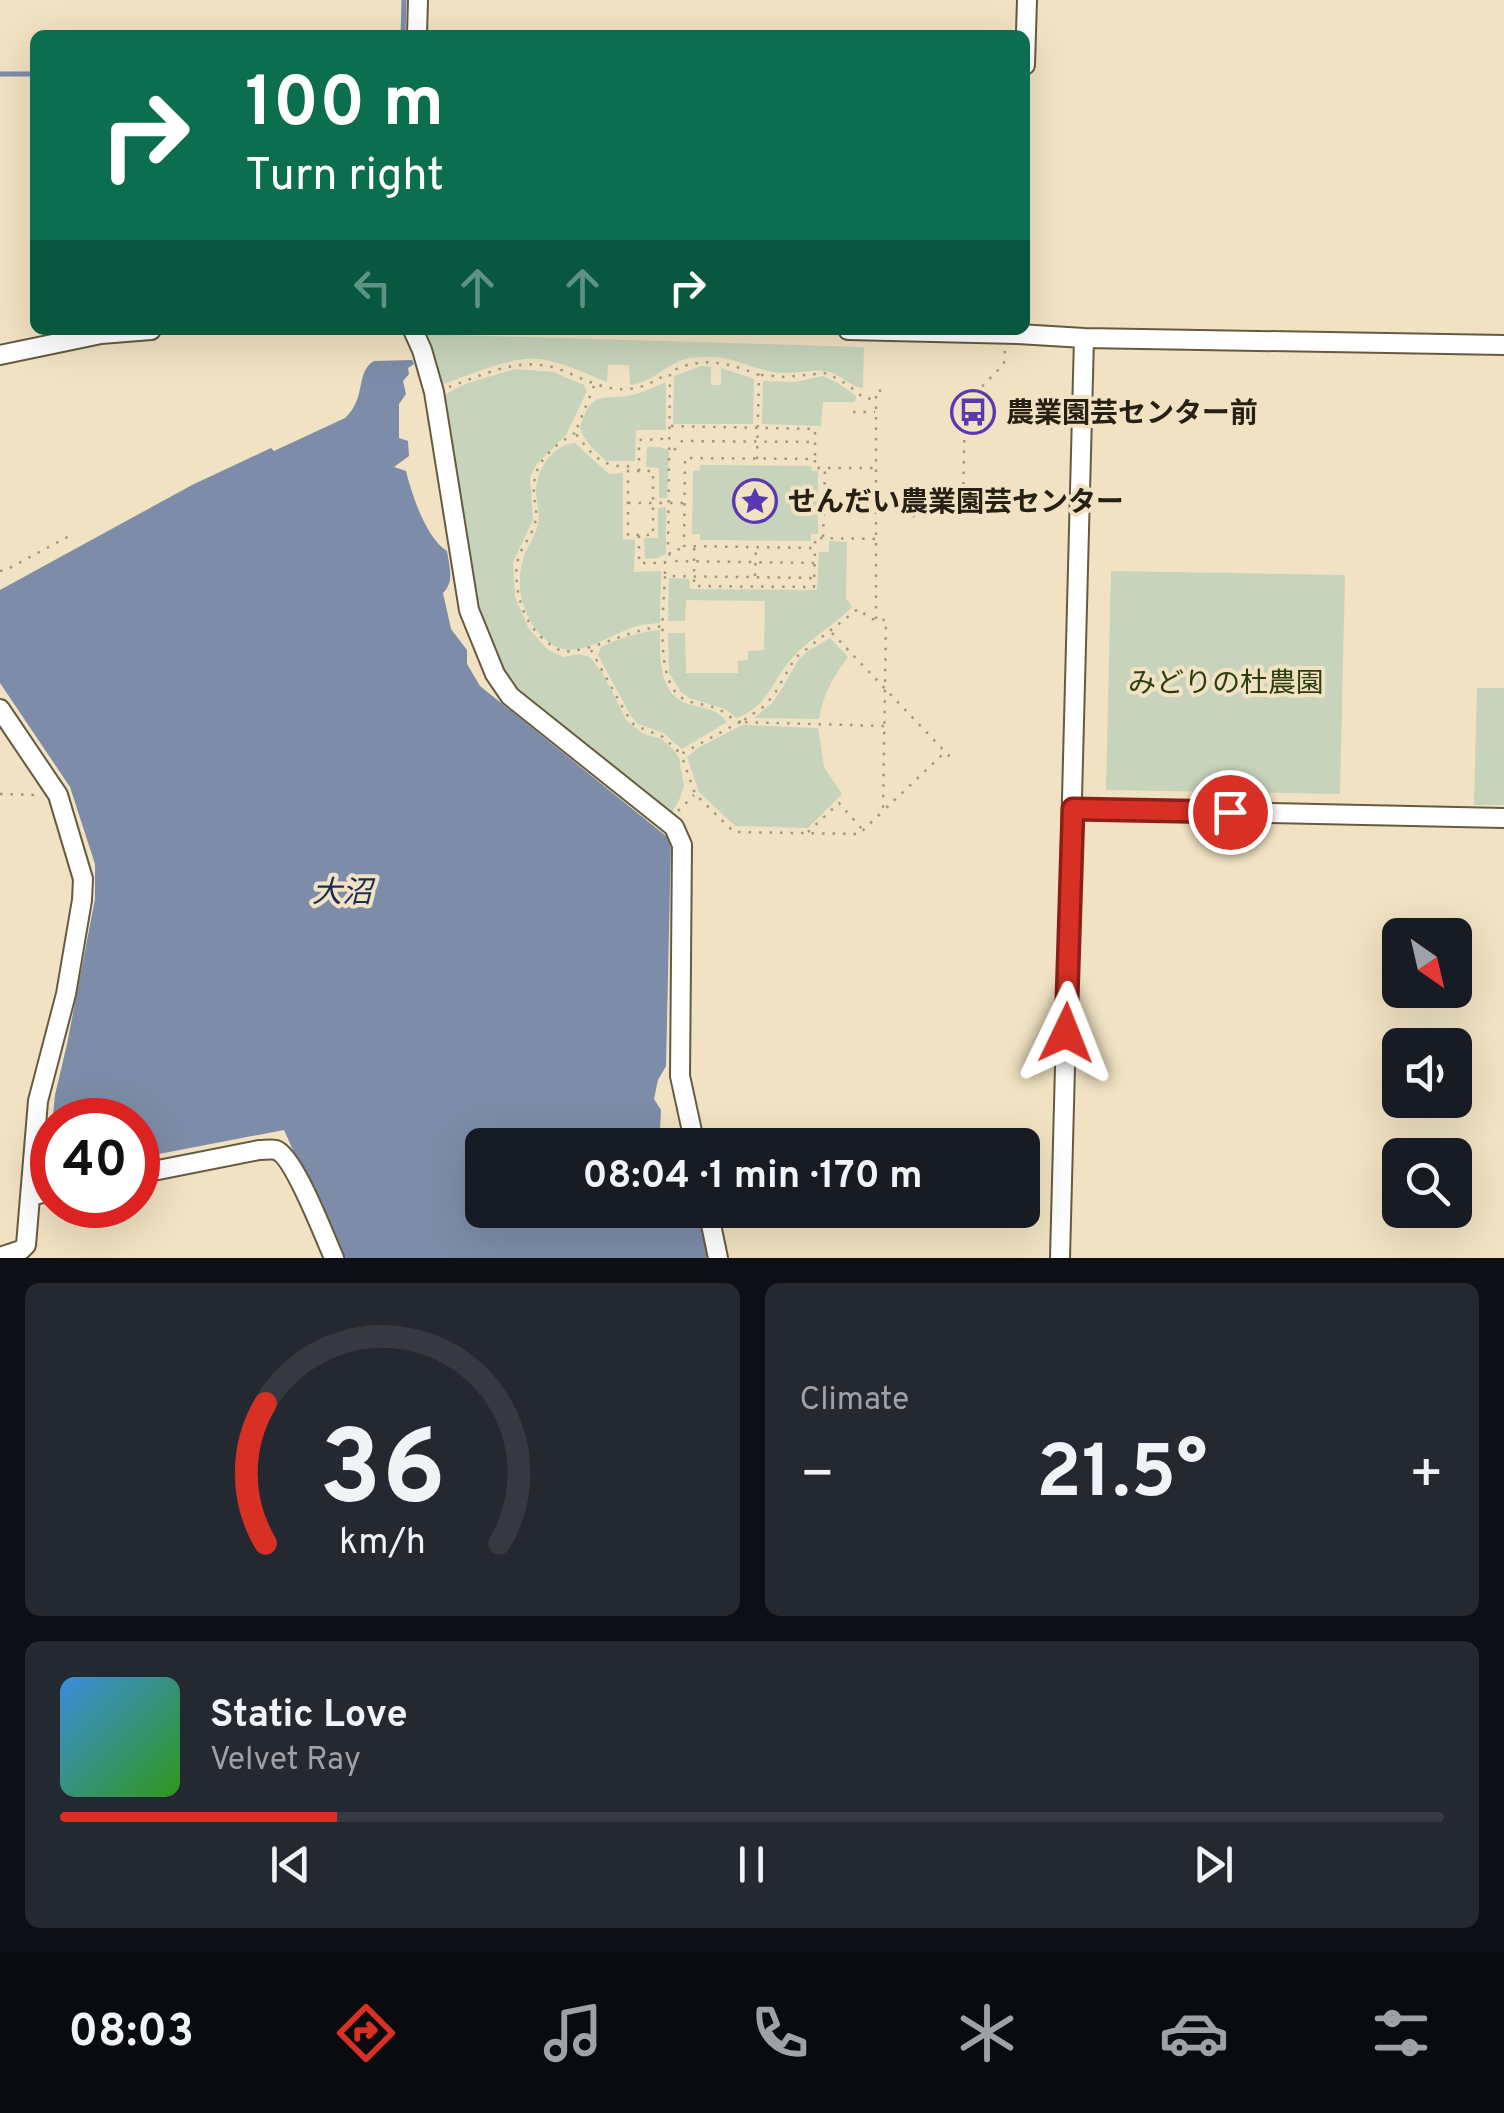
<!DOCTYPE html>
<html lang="en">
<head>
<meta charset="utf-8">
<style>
  :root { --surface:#171b24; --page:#242831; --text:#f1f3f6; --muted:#9ea1a6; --line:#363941; --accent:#d93025 }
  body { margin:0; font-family:Overpass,"Noto Sans JP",sans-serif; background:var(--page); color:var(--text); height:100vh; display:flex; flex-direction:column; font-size:38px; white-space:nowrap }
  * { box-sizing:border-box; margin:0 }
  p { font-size:32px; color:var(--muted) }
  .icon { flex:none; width:55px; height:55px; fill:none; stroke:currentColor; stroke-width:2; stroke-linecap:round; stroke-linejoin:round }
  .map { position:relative; height:1258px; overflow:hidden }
  .side { display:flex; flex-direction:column; gap:25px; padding:25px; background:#0d0f14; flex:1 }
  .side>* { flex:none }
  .top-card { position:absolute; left:30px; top:30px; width:1000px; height:305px; border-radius:15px; box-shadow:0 10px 40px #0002; background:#0b6e4f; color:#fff; overflow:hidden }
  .needle { width:65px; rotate:146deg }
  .tools { position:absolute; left:1382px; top:918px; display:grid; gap:20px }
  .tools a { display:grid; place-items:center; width:90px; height:90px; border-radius:15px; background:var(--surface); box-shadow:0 10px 40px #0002; font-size:50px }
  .speed { position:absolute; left:30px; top:1098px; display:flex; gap:20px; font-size:50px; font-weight:700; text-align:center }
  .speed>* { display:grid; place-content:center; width:130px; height:130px; border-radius:50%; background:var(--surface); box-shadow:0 10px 40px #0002; line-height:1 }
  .speed .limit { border:15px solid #d22; background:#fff; color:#111 }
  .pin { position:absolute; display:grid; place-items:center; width:85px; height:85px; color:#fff; margin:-42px; border:5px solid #fff; border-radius:50%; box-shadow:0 2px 10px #0007 }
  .me { position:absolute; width:110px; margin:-55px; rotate:2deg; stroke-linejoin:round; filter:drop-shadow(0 0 8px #0008) }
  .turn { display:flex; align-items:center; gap:35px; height:210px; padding:0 50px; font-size:45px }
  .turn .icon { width:130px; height:130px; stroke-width:2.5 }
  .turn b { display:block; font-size:70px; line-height:85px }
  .lanes { display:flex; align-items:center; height:95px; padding:0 50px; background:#0003; justify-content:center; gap:50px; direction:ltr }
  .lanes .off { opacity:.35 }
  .big { font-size:75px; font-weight:700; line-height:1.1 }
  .side .card { flex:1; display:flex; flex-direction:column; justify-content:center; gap:15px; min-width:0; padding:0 35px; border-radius:15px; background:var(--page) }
  .side .dial { align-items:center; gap:0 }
  .dial svg { height:260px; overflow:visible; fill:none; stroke:var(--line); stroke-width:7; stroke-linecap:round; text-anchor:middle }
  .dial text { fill:var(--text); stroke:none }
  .song { display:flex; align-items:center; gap:30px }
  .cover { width:120px; height:120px; border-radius:15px; background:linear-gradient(135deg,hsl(210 70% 55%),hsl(110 70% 35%)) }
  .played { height:10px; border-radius:5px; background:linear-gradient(90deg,var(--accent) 20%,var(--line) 20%) }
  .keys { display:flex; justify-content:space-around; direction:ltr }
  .heat { display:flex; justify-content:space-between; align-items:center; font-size:55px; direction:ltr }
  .side .tiles { flex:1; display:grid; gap:25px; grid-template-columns:1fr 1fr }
  .card:last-child { grid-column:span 2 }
  .trip { position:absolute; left:465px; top:1128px; width:575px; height:100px; border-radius:15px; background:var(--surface); box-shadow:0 10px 40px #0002; font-weight:700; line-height:100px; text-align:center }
  .menu { display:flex; height:160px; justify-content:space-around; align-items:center; background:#090b0e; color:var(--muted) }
  .menu .icon { width:70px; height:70px }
  .menu .selected { color:var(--accent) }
  .menu b { font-size:45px; color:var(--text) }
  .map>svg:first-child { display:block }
  .green { fill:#c7d4bb }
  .water { fill:#7d8ca8 }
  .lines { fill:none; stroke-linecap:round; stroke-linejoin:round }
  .stream { stroke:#7d8ca8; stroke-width:5 }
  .minor-casing { stroke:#675b3f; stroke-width:22 }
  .path { stroke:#a1977f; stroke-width:2.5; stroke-dasharray:2.5 8; stroke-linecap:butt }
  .minor { stroke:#fff; stroke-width:18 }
  .route-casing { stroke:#8d1f18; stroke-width:25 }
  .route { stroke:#d93025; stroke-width:18 }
  .labels { text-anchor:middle; stroke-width:8; stroke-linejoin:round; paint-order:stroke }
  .poi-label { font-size:28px; font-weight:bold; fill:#262015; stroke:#f0e2c2; text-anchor:start }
  .park-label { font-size:28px; fill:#2b3e0e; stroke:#f0e2c2 }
  .water-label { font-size:30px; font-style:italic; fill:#182c54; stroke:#f0e2c2 }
</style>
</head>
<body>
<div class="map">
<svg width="1504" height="1258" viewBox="0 0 1504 1258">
  <rect width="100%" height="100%" fill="#f0e2c2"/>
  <path class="green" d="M419 334 864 347 863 388C850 387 842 375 829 372 815 368 798 374 783 373 757 372 735 356 708 357 701 357 692 357 685 359 664 365 653 383 630 385L629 365H608L607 382C586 374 563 362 541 359 513 355 470 375 443 384L437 380Z
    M702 366 711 367V385H721V368L754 379 753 424H673L674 376Z
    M515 369 553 372 584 385 587 391 566 435 536 465 530 477 533 520 513 562 515 597 529 629 548 650 564 657 578 654 590 657 603 674 627 721 642 733 661 739 674 750 679 758 684 786 679 800 671 814 663 813 600 756 513 690 473 609 441 399C457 382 492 377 515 369Z
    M823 376 838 383 856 396 855 402H823L821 426 762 424 763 381 795 382Z
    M666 382V430H636L635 461H606C595 450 585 443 580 428 591 394 595 399 627 396 640 394 654 387 666 382Z
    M575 443 609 474 623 473V539L635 540 634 572 661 571 660 623C653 624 644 624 637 626 615 632 580 658 557 647 527 632 513 591 523 560 526 547 535 538 538 524 540 513 537 504 536 494 535 471 552 445 575 443Z
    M647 447H660L669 451 667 498H659V468L646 467Z
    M700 465 811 466 812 471H818V534H811V541L700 540V534H692L693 471 700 470Z
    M666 507V554L658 558 645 559 644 538H658V508Z
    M829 541 847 542 846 598 852 607C835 625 813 636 796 654 771 678 774 702 737 718L725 709 689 698 681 692 669 673 668 633H685L686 673H738V661L748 660V651L764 650 765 601 686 600 685 621H668L669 578 689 579 690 589 817 590 819 552H829Z
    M1111 571 1345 575 1340 794 1106 790Z
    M660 630C660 659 658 697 692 705 707 709 717 709 727 722L682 749 663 733 638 724 631 716 598 655 601 647C621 638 638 632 660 630Z
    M830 638 848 657C833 677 823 694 819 719L754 718 771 704 780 692 798 660 808 651Z
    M1477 688H1504V805H1474Z
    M742 725 818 728 824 767 842 794 808 828 735 826 699 792 687 757 698 748Z"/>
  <path class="water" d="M412 360 414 364 408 368 409 374 403 381 406 394 399 404V438L408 441 409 456 394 467 406 471C412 495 426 538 447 551 449 565 455 582 443 593L451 629 467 650V664L480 686 671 840 666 1066 658 1080 654 1099 661 1110 660 1130 676 1145H482V1210H698L708 1258H341L284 1130 138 1158V1120H52V1174L47 1175 55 1095 67 1044 95 899V864L70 787 0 683V590L192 485 271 448 274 451 345 418C367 398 355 372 374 361Z"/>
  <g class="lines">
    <path class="stream" d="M403 35 404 0
      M0 74H35"/>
    <g class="minor-casing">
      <path id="minor" d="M417 35 418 0
        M1025 65 1027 0
        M413 330 422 350 434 392 469 610 495 674 510 696 674 827 682 845 680 1076 695 1145
        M848 330 1018 334 1084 338 1504 345
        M0 355 101 334 151 330
        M0 709 58 795 83 879 82 900 66 994 38 1101 26 1245 21 1250 0 1257
        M1073 809 1504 818
        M138 1174 259 1150C265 1150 271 1149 276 1150 294 1156 325 1238 334 1258
        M30 1196 52 1191
        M708 1210 718 1258
        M1060 1258 1084 338"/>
    </g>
    <path class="path" d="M761 375 785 377 827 373 848 385 865 399 875 398
      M594 386 575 433C591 453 601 468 628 466V469
      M449 387C477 377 510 361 541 365 552 366 562 370 571 374 610 391 630 398 668 373
      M853 412H875
      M671 426 815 429V457
      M575 433C555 445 534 461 534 487 533 497 537 507 536 518 534 532 526 541 520 553 515 566 516 579 518 592 524 621 537 639 563 652 601 649 626 630 664 626
      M674 450 682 441 813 442
      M757 459 759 375C727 362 701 356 670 372L668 551 676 561 814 563
      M639 471V440L662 439 668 445
      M628 503H683
      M877 505 913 506V496H925V505H932
      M913 506 912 516H925V507
      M953 506H963L965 404 1004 364 1005 349
      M639 535H628V471H653V535H639V563H665
      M823 537 825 470
      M875 539 815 538V548L684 546 685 458 815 459V468H876
      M694 548V586L814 587 815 549
      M0 571 6 570 71 535
      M665 574V557L683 547
      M755 576 756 549
      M876 619V391H880V389
      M832 633 952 759
      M591 650 624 710 634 725 663 737 681 754
      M740 722 681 754 695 794 734 832 859 834 883 811
      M741 722C730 720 725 710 713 707 704 704 691 704 682 698 654 680 664 607 665 576L814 578
      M884 726 741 722 763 707 774 695 795 658 858 609 871 619 886 620 883 811 945 752
      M0 794 37 795
      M678 811 694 795
      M808 832 839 803 862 829"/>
    <use href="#minor" class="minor"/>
  </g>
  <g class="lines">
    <g class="route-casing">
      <path id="route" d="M1066 1033 1073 809 1230 812"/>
    </g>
    <use href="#route" class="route"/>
  </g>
  <defs>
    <g id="bus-ring" transform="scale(2.25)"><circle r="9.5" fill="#f0e2c2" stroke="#5839b1" stroke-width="1.5"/><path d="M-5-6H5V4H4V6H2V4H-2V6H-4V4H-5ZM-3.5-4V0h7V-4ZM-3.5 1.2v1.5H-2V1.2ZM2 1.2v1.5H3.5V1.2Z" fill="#5839b1"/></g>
    <g id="sight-ring" transform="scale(2.25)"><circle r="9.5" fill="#f0e2c2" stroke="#5839b1" stroke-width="1.5"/><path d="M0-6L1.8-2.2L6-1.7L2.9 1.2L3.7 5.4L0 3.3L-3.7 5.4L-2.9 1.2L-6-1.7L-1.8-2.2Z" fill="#5839b1"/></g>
  </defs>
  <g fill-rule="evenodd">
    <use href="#bus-ring" x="973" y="412"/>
    <use href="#sight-ring" x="755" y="501"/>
  </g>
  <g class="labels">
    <g class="poi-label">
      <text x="1006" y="422">農業園芸センター前</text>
      <text x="788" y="511">せんだい農業園芸センター</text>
    </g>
    <g class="park-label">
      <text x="1226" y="692">みどりの杜農園</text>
    </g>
    <g class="water-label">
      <text x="342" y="902">大沼</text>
    </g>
  </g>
</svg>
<div class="tools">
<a><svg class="needle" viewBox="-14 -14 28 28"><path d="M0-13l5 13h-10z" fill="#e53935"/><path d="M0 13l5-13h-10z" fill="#9ea1a6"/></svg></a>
<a><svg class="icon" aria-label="sound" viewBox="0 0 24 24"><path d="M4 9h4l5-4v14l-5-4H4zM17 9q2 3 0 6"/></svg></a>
<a><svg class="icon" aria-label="search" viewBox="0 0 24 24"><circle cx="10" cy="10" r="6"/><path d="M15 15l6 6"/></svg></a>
</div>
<div class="speed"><div class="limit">40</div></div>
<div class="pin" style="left:1230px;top:812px;background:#d93025"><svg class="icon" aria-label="arrive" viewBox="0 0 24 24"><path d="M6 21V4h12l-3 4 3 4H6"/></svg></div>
<svg class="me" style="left:1066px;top:1033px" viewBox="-20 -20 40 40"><path d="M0-17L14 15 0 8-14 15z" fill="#d93025" stroke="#fff" stroke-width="4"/></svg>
<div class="trip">08:04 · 1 min · 170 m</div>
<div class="top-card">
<div class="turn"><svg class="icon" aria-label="right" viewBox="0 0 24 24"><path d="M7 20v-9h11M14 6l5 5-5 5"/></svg><div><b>100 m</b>Turn right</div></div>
<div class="lanes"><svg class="icon off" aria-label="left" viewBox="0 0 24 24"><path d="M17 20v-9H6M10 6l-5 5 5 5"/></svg><svg class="icon off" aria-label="ahead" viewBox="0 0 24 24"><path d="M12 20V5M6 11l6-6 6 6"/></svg><svg class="icon off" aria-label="ahead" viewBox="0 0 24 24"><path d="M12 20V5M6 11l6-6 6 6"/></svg><svg class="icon" aria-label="right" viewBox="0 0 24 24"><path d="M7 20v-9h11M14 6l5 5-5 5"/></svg></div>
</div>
</div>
<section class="side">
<div class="tiles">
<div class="card dial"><svg viewBox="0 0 100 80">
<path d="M14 69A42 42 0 1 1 86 69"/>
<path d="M14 69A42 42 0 0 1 14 26" stroke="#d93025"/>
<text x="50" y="56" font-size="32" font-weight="700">36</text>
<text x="50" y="72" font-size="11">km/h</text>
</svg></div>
<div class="card"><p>Climate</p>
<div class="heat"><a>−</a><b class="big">21.5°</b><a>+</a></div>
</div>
<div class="card">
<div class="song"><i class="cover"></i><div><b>Static Love</b><p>Velvet Ray</p></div></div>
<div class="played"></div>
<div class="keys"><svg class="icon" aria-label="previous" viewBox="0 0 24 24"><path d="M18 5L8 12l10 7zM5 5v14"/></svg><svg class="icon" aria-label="pause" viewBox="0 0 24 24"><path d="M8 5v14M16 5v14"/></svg><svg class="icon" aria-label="next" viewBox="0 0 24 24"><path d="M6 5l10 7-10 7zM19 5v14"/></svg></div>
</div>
</div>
</section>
<nav class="menu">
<b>08:03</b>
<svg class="icon selected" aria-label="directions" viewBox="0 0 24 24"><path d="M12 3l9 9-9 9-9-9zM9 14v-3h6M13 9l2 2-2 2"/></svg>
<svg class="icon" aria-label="music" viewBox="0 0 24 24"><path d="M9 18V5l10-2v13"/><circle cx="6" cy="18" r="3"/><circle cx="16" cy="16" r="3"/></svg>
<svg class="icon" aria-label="phone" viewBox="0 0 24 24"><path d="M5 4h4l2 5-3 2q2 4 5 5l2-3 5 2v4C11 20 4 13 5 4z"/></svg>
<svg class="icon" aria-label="climate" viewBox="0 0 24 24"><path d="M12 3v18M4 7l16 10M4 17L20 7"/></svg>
<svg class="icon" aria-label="car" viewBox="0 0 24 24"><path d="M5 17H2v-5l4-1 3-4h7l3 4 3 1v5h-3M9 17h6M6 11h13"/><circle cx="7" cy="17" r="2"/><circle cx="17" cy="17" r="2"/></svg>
<svg class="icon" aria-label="filters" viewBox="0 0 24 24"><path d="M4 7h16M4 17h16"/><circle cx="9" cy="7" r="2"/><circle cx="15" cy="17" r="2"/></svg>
</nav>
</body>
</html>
